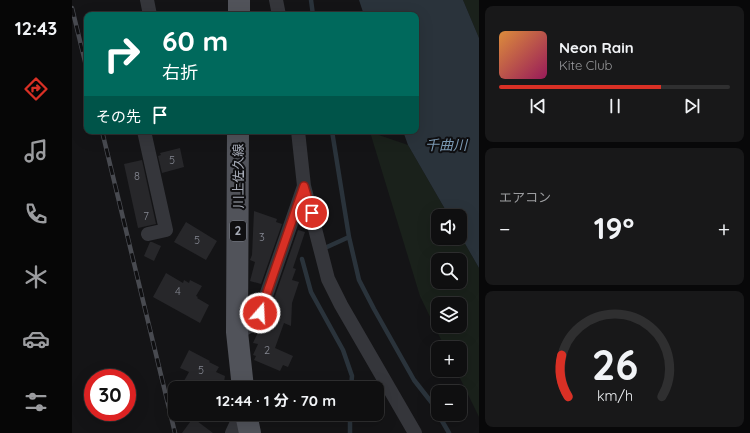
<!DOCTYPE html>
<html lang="ja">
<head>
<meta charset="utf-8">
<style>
  :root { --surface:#0f0f10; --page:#181819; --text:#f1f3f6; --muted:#9b9c9f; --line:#2f2f30; --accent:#d93025 }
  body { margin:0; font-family:Quicksand,"Noto Sans JP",sans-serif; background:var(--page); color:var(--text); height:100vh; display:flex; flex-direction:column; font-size:15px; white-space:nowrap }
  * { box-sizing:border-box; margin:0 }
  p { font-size:13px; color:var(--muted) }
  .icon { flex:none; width:22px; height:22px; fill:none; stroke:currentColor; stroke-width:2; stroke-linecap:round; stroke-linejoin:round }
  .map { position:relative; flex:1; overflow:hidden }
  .details { display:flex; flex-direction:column; gap:6px; padding:6px; background:#080809; width:271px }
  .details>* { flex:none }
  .banner { position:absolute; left:12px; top:12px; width:335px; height:122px; border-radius:8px; box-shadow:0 4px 16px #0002,0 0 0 1px var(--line); background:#00695c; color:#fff; overflow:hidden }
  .tools { position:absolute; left:359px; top:209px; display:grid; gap:8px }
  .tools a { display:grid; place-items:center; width:36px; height:36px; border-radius:8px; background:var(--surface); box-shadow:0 4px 16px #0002,0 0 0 1px var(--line); font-size:20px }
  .speed { position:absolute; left:12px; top:369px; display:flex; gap:8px; font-size:20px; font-weight:700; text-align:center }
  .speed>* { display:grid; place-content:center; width:52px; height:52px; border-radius:50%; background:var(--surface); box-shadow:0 4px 16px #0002,0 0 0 1px var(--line); line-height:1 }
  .speed .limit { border:6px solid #d22; background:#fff; color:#111 }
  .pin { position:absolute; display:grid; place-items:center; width:34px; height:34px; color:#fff; margin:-17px; border:2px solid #fff; border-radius:50%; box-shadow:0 1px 4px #0007 }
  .me { position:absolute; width:44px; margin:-22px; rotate:19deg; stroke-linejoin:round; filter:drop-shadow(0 0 3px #0008) }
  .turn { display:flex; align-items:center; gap:14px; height:84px; padding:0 12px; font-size:18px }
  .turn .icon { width:52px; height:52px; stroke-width:2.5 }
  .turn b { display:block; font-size:28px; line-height:34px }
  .then { display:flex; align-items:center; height:38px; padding:0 12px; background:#0003; gap:8px; font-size:15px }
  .big { font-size:30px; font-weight:700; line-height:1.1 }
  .details .card { flex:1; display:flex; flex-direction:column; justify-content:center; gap:6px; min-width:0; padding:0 14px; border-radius:8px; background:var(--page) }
  .details .dial { align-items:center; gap:0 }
  .dial svg { height:104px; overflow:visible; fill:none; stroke:var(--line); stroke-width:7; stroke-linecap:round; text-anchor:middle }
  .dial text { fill:var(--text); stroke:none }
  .song { display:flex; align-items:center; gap:12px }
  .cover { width:48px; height:48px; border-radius:6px; background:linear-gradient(135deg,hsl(30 70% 55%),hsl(330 70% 35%)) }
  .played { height:4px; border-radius:2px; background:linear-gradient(90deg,var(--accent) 70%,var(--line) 70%) }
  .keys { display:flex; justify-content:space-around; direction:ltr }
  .heat { display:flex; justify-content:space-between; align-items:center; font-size:22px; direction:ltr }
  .trip { position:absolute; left:96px; top:381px; width:216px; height:40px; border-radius:8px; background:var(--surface); box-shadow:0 4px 16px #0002,0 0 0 1px var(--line); font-weight:700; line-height:40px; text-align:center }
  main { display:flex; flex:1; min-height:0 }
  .tabs { display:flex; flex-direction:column; width:72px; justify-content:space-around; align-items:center; background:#060606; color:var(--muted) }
  .tabs .icon { width:28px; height:28px }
  .tabs .selected { color:var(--accent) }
  .tabs b { font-size:18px; color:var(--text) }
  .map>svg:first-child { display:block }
  .green { fill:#1a211b; fill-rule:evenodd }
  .water { fill:#2a333b }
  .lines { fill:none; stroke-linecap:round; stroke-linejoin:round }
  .stream { stroke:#2a333b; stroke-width:4.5 }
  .building { fill:#27272a }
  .street { stroke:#35363b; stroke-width:14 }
  .primary { stroke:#51535a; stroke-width:22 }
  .rail-casing { stroke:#484a50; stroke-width:4.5 }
  .rail { stroke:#0f0f11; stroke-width:3; stroke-dasharray:9; stroke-linecap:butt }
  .route-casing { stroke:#8d1f18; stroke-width:10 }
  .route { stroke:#d93025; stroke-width:7 }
  .labels { text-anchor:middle; stroke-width:4; stroke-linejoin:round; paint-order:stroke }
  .number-label { font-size:11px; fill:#868993 }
  .shield { fill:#0f0f11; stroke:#797c85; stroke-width:1 }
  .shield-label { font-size:12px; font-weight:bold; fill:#a6abb7 }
  .street-label { font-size:13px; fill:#a6abb7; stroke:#0f0f11 }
  .water-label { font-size:14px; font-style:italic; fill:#7b99b3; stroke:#0f0f11 }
</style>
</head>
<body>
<main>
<nav class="tabs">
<b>12:43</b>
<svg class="icon selected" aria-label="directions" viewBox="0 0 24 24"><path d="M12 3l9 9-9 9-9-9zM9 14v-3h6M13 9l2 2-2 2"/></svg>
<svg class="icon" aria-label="music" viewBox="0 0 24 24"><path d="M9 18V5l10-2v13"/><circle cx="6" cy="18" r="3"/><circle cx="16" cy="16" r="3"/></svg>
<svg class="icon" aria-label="phone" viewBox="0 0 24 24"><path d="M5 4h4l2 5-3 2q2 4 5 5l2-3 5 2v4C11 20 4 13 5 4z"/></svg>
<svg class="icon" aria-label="climate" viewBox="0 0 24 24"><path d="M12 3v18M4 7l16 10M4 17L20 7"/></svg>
<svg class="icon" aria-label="car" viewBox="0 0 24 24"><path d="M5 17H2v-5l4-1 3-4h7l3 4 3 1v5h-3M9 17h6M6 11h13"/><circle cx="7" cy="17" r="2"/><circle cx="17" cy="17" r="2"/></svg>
<svg class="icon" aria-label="filters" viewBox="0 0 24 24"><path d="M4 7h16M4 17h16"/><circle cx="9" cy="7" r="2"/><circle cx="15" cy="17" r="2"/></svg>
</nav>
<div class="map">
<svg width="407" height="433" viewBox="0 0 407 433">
  <rect width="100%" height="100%" fill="#141416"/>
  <path class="green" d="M391 0H407V38Z
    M298 132 336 145 377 216H366V238H388V235L407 268V417L384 370H388V348H373L348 296ZM366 260H388V282H366ZM366 304H388V326H366Z"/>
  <path class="water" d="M287 0H391L407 38V268L388 235V216H377L336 145 331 131H344V15H292Z"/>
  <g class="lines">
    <path class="stream" d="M239 0 241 15
      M260 131 277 237 287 280 302 309 342 380 360 403 366 413
      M255 247 277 237
      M230 259 239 292 271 350 280 376 279 388
      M366 414 377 433
      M278 433V414"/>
  </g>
  <path class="building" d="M108 148 112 167 90 173 86 156 89 155 88 153Z
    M70 160 84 224 66 228 52 164Z
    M182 211 205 219 204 222 210 224 189 284 178 281 183 262 178 260 180 255Z
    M114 222 145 241 134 260 102 242Z
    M226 230 233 232 221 268 224 269 220 280 227 282 220 303 219 326 212 323 203 348 221 356 216 367 211 365 208 371 182 360 184 356 181 355 186 344 181 343 188 328 196 316Z
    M78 242H80L89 246 82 261 72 256Z
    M94 273 111 283 112 280 117 283 118 280 130 286 124 296 126 297 125 298 137 305 128 323 81 297Z
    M117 350 138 361 137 362 147 367 144 372 153 376 151 388H108L117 372 108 368Z
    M121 418 141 433H110Z"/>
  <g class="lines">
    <path class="street" d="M75 0 78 15
      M204 0 207 15
      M72 131 94 230 76 234
      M232 186 256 279 269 305 343 433
      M165 332C177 328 182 323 188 313L232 186 226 131
      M160 433 169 414"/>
    <path class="primary" d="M167 15V0
      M166 131 165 332 171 388
      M174 414 178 433"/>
    <g class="rail-casing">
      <path id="rail" d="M0 8 15 70
        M30 131 103 433"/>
    </g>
    <use href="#rail" class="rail"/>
  </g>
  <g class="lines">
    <g class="route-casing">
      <path id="route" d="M188 313 232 186 240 213"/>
    </g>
    <use href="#route" class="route"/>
  </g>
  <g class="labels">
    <g class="number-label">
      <text x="100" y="164">5</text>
      <text x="65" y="180">8</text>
      <text x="74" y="220">7</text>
      <text x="190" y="241">3</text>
      <text x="125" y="244">5</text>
      <text x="106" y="295">4</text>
      <text x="195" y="354">2</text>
      <text x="129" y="374">5</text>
    </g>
    <rect class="shield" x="158" y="221" width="16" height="20" rx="3"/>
    <g class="shield-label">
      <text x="166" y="235">2</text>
    </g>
    <g class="street-label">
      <text transform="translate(166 176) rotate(-90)" y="5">川上佐久線</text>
    </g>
    <g class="water-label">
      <text x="374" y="150">千曲川</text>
    </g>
  </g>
</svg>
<div class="tools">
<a><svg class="icon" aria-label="sound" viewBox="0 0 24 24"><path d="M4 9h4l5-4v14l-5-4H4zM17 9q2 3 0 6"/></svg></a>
<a><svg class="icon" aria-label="search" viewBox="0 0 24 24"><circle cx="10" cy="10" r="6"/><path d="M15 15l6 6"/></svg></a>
<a><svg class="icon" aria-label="layers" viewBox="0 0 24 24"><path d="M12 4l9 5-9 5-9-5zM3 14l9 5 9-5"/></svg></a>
<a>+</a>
<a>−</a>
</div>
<div class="speed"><div class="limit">30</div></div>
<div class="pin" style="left:240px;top:213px;background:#d93025"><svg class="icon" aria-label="arrive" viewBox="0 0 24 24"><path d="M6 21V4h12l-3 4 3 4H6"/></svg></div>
<svg class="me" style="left:188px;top:313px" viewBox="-20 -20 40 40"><circle r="17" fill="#d93025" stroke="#fff" stroke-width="3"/><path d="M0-11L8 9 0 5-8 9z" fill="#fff"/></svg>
<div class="trip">12:44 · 1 分 · 70 m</div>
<div class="banner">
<div class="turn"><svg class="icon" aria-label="right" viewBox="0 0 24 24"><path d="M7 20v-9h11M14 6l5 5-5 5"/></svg><div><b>60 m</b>右折</div></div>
<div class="then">その先<svg class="icon" aria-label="arrive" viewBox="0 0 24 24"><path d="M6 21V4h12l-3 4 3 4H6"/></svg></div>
</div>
</div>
<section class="details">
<div class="card">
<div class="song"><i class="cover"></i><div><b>Neon Rain</b><p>Kite Club</p></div></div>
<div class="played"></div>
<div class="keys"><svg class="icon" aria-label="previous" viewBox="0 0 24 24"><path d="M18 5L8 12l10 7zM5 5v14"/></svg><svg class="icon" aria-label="pause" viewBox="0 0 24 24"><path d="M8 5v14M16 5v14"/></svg><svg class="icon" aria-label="next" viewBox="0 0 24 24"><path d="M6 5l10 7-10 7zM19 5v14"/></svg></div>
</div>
<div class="card"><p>エアコン</p>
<div class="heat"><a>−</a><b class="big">19°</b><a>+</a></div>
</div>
<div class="card dial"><svg viewBox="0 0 100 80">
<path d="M14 69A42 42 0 1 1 86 69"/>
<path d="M14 69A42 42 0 0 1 9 37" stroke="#d93025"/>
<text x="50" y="56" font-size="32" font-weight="700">26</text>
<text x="50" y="72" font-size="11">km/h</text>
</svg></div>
</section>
</main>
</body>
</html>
